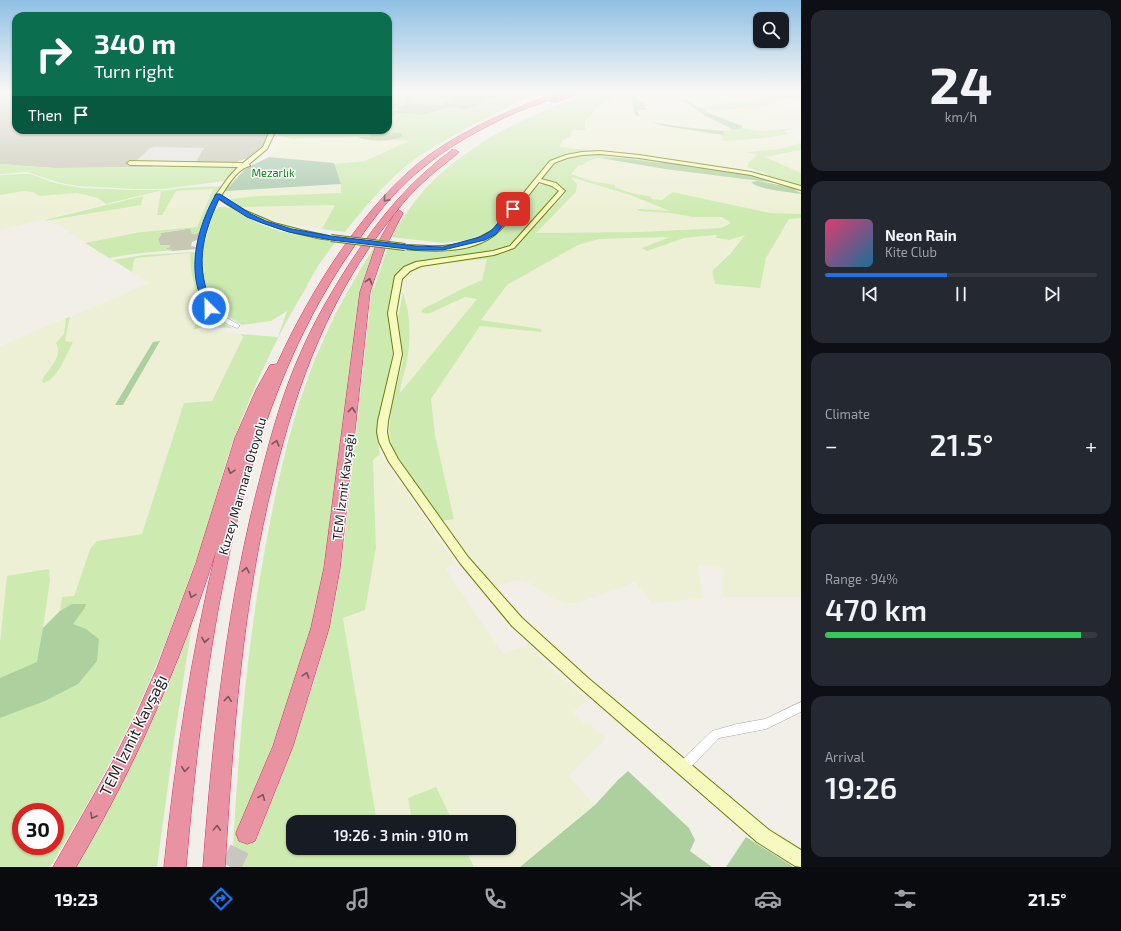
<!DOCTYPE html>
<html lang="en">
<head>
<meta charset="utf-8">
<style>
  :root { --surface:#171b24; --page:#242831; --text:#f1f3f6; --muted:#9ea1a6; --line:#363941; --accent:#1a73e8 }
  body { margin:0; font-family:"Exo 2",sans-serif; background:var(--page); color:var(--text); height:100vh; display:flex; flex-direction:column; font-size:15px; white-space:nowrap }
  * { box-sizing:border-box; margin:0 }
  p { font-size:13px; color:var(--muted) }
  .icon { flex:none; width:22px; height:22px; fill:none; stroke:currentColor; stroke-width:2; stroke-linecap:round; stroke-linejoin:round }
  .map { position:relative; flex:1; overflow:hidden }
  .drawer { display:flex; flex-direction:column; gap:10px; padding:10px; background:#0d0f14; width:320px }
  .drawer>* { flex:none }
  .banner { position:absolute; left:12px; top:12px; width:380px; height:122px; border-radius:12px; box-shadow:0 1px 3px #0004; background:#0b6e4f; color:#fff; overflow:hidden }
  .fabs { position:absolute; left:753px; top:12px; display:grid; gap:8px }
  .fabs a { display:grid; place-items:center; width:36px; height:36px; border-radius:8px; background:var(--surface); box-shadow:0 1px 3px #0004; font-size:20px }
  .speed { position:absolute; left:12px; top:803px; display:flex; gap:8px; font-size:20px; font-weight:700; text-align:center }
  .speed>* { display:grid; place-content:center; width:52px; height:52px; border-radius:50%; background:var(--surface); box-shadow:0 1px 3px #0004; line-height:1 }
  .speed .limit { border:6px solid #d22; background:#fff; color:#111 }
  .pin { position:absolute; display:grid; place-items:center; width:34px; height:34px; color:#fff; margin:-17px; border-radius:8px; box-shadow:0 2px 6px #0006 }
  .me { position:absolute; width:44px; margin:-22px; rotate:337deg; stroke-linejoin:round; filter:drop-shadow(0 0 3px #0008) }
  .turn { display:flex; align-items:center; gap:14px; height:84px; padding:0 16px; font-size:18px }
  .turn .icon { width:52px; height:52px; stroke-width:2.5 }
  .turn b { display:block; font-size:28px; line-height:34px }
  .then { display:flex; align-items:center; height:38px; padding:0 16px; background:#0003; gap:8px; font-size:15px }
  .big { font-size:30px; font-weight:600; line-height:1.1 }
  .drawer .card { flex:1; display:flex; flex-direction:column; justify-content:center; gap:6px; min-width:0; padding:0 14px; border-radius:12px; background:var(--page) }
  .drawer .dial { align-items:center; gap:0 }
  .dial b { font-size:52px; line-height:1 }
  .song { display:flex; align-items:center; gap:12px }
  .cover { width:48px; height:48px; border-radius:6px; background:linear-gradient(135deg,hsl(340 70% 55%),hsl(200 70% 35%)) }
  .played { height:4px; border-radius:2px; background:linear-gradient(90deg,var(--accent) 45%,var(--line) 45%) }
  .keys { display:flex; justify-content:space-around; direction:ltr }
  .heat { display:flex; justify-content:space-between; align-items:center; font-size:22px; direction:ltr }
  .charge { height:6px; border-radius:3px; background:linear-gradient(90deg,#34c759 94%,var(--line) 0) }
  .trip { position:absolute; left:286px; top:815px; width:230px; height:40px; border-radius:12px; background:var(--surface); box-shadow:0 1px 3px #0004; font-weight:600; line-height:40px; text-align:center }
  .menu { display:flex; height:64px; justify-content:space-around; align-items:center; background:#090b0e; color:var(--muted) }
  .menu .icon { width:28px; height:28px }
  .menu .active { color:var(--accent) }
  .menu b { font-size:18px; color:var(--text) }
  main { display:flex; flex:1; min-height:0 }
  .map>svg:first-child { display:block }
  .construction { fill:#c7c7b4 }
  .farmland { fill:#eef0d5; fill-rule:evenodd }
  .grass { fill:#cdebb0; fill-rule:evenodd }
  .forest { fill:#add19e }
  .cemetery { fill:#aacbaf }
  .parking { fill:#e2e2e2 }
  .lines { fill:none; stroke-linecap:round; stroke-linejoin:round }
  .highway-tunnel { stroke:#c8c6c1; stroke-width:20; stroke-dasharray:20 10; stroke-linecap:butt }
  .street-casing { stroke:#a9a9a9; stroke-width:1 }
  .secondary-casing { stroke:#707d05; stroke-width:2 }
  .highway-casing { stroke:#dc2a67; stroke-width:1 }
  .street { fill:#fff; fill-rule:evenodd }
  .secondary { fill:#f7fabf; fill-rule:evenodd }
  .highway { fill:#e892a2; fill-rule:evenodd }
  .secondary-bridge-casing { stroke:#707d05; stroke-width:8; stroke-linecap:butt }
  .secondary-bridge { stroke:#f7fabf; stroke-width:6 }
  .oneway { stroke:#7b545c }
  .route { fill:#1a73e8; stroke:#114b97 }
  .labels { text-anchor:middle; stroke-width:3; stroke-linejoin:round; paint-order:stroke }
  .far-park-label { font-size:11px; fill:#0c8416; stroke:#fff }
  .street-label { font-size:13px; fill:#222; stroke:#fff }
  .near-street-label { font-size:16px; fill:#222; stroke:#fff }
</style>
</head>
<body>
<main>
<div class="map">
<svg width="801" height="867" viewBox="0 0 801 867">
  <rect width="100%" height="100%" fill="#f2efe9"/>
  <path class="construction" d="M0 93H16V130H273L261 154 236 162 226 163 157 162 152 167 54 168 0 164Z
    M187 229H190L195 234 200 232 199 239 192 242 191 246 196 247V249L172 251H173L166 249V248L170 247 167 245H160L158 239 161 235 160 233Z"/>
  <path class="farmland" d="M620 93H633L632 102 635 115 640 116 638 110H646L645 104 633 96 635 93H670L675 96 706 93H752L750 96H746L760 95 765 98 698 108 692 103 685 101 704 115 734 130 696 129 651 122 665 126 723 135V140L764 138 784 133 801 139V143L790 147 757 155 752 159 769 174 767 175 620 153 558 147 563 140 568 139 571 132 578 130 584 124 585 120 598 107Z
    M773 102 801 107V127L756 131 742 128V126L729 122 748 121 778 117 727 121 704 111 765 106Z
    M359 138 363 140 394 139 410 141 365 161 334 164 333 163 269 157 276 150 280 140Z
    M801 150V173L764 157 794 152Z
    M600 158 631 164 748 180 761 187 801 194V214L770 213 745 209 653 200 650 199 652 197 628 192 615 186 591 181 570 174 579 165H583L585 163Z
    M568 176 582 182 630 195 672 212 645 211 671 213 693 217H722L732 223 721 228 639 232 535 233 576 192 577 184Z
    M341 184V193L259 196 229 199 223 194 225 191Z
    M214 189 197 227 141 232 85 243 50 220 141 205 143 196 161 191 157 215 176 191Z
    M24 191 33 192 39 196 77 193 98 198 106 204 0 230V195Z
    M336 205 322 229 279 223 251 213 241 207Z
    M801 218V597H722L723 568 698 565 703 598 652 604 635 582 579 603H567L553 599 530 583 520 580 508 582 492 588 443 521 454 519 435 435 431 399 480 326 541 332 542 329 481 320 507 285 578 245 599 239 671 237 647 251 684 238 746 234 712 271 715 284 760 288 766 258 790 219Z
    M191 253V270L197 299 199 316 193 330 231 332 240 334 243 337 211 401 184 403 142 534 97 541 90 549 74 596 62 597 60 611 43 628 50 580 7 576 0 642V346L66 318 64 335 58 340 57 359 43 378 72 342 65 341 70 317 149 283 132 272 134 260 136 258ZM160 341 123 405H116L153 342Z
    M487 258 482 280 447 295 438 302 423 308 428 314 465 297 477 299 400 394 408 354 410 328 407 304 403 292 404 278 410 272 422 267 442 263Z
    M380 454 455 563 445 568 503 654 529 645 552 669 587 700 573 712 586 725 589 723 606 738 569 776 595 805 520 867H474L465 848H509V822L412 820 403 822H377L343 618 365 610 376 548 373 460Z"/>
  <path class="grass" d="M388 93H532C511 107 489 116 467 128 445 141 420 153 400 171 380 189 362 210 345 232L322 229 335 205 241 207 229 199 259 196 341 193V184L334 164 365 161 409 141 361 137 292 139 278 135 280 130H388Z
    M590 93H620L598 106 589 118 585 120V130H573L571 132 570 137 563 140 559 147 620 153 730 168 767 175 768 174 747 167 749 162 757 155 747 152 781 149 801 143V150L765 157 801 173V187L761 175 732 170 612 152 575 153 561 156 547 163 497 224 484 234 467 240 442 243 391 237C402 220 413 202 427 187 471 141 531 114 590 93Z
    M751 93H800L801 100 787 98 765 106 704 111 698 108 765 98 760 95 719 100 750 96 752 94Z
    M742 128 760 131 795 128 784 131 789 134 764 138 723 141 722 131Z
    M594 154 614 155 670 163C648 164 599 148 583 165H579L571 174 591 181 615 185V187L628 192 652 197 651 199 662 200 672 192 770 213 801 214V218L789 219 766 258 760 288 715 284 712 271 730 254 745 235 729 240 716 238 717 235 684 238 647 251 642 248 670 237 599 239 578 245 507 285 481 320 542 329 541 332 480 326 431 399 435 435 454 519 443 521 398 460 392 447 389 431 392 402 403 361 398 317 403 292C410 312 411 333 408 354 407 367 401 380 400 393L477 299 465 297 428 314 421 312C425 305 433 305 439 301 453 293 467 286 482 280L487 259 454 262 492 256 513 250 566 193C562 182 551 183 542 178L556 162 562 159ZM570 177 630 195 670 211 637 209 639 211 671 213 693 217H722L731 223 721 228 639 232 536 233 576 192 577 184Z
    M0 164 54 168 224 167 236 168 225 181 163 189H136L78 186 60 183 27 172 0 174Z
    M23 174H30L55 183 82 188 131 190H163L106 204 98 198 77 193 39 196 33 192 24 191 0 195V175Z
    M547 184 552 185 558 190 557 193 513 242 507 246 495 250 402 270C389 284 387 309 389 328 390 339 394 350 392 361 388 396 372 417 380 454L373 460 376 548 365 610 343 618 377 822H293V848H465L474 867H232C238 751 247 636 270 523 282 459 298 395 325 336 339 305 356 275 375 246H377L324 570 312 628 277 733 242 825 255 844 286 764 315 679 334 609 344 545 372 288H374L388 247C419 251 464 257 492 238 509 226 525 201 538 185Z
    M221 186 211 203 204 225 199 233 192 234 190 229H187L160 233 161 235 158 239 160 245H171L166 249 174 250 133 254 109 258 85 243 141 232 197 227 213 189 176 191 162 215H157L161 191 182 188Z
    M143 196 141 205 44 221 49 219Z
    M225 207 230 208 262 225 280 231 336 241 318 266 307 285H308C276 336 252 391 231 447 219 482 212 517 199 552 178 609 158 667 131 721 107 771 79 819 50 867H0V642L7 576 49 569 50 580 43 628 60 611 62 597 74 596 90 549 97 541 142 534 184 403 212 401 243 337 240 334 278 337 287 311 271 321 242 325 220 312 209 298 204 275 203 248 215 210 219 207ZM21 812H55V846H21Z
    M194 252 195 253C195 266 195 297 204 308 210 315 224 322 232 328L202 327 193 330 199 316 197 299 191 270 190 253 136 258 134 260 132 272 113 260 143 255Z
    M70 317 65 341 73 342C67 353 57 381 43 383L42 381 43 378C50 367 63 357 56 343L64 334 66 318Z
    M193 618 174 741 157 867H75C120 788 165 706 193 618Z
    M436 787 453 822H403L412 820 408 798Z"/>
  <path class="forest" d="M400 93C408 93 411 98 414 104L440 106 455 97V96L446 93H503L465 110 453 107 421 115 401 113 388 117 390 112 400 110 396 107 406 105 407 102Z
    M633 93H635L634 96 645 104 646 110H638L639 115 641 117 635 115 632 102Z
    M685 99 709 113 742 126V128L734 130 704 115 684 101Z
    M651 122 682 127 724 131 723 135 665 126Z
    M375 132 402 133V136C395 142 365 142 358 137H369Z
    M600 158C622 156 643 162 665 163 704 165 747 172 784 184L665 169Z
    M758 181 801 189 795 190 801 193V194C790 192 758 190 751 182Z
    M160 341 123 405H115L153 342Z
    M72 604H86L84 609 73 624 86 629 99 639 97 661 78 684 45 701 0 718V678L37 662 43 628 60 611Z
    M628 771 689 828 695 840 690 851 712 867H520L595 805 618 780Z
    M746 837 792 866V867H726Z"/>
  <path class="cemetery" d="M269 157 334 163 341 184 225 191 246 168Z"/>
  <path class="parking" d="M155 147 204 148 196 162 136 161 150 148Z"/>
  <g class="lines">
    <path class="highway-tunnel" d="M231 867 247 833"/>
    <g class="street-casing">
      <path id="street" d="M216 195 220 196C206 226 197 249 202 283 204 290 206 300 211 306 218 315 230 319 239 325V327L237 328C226 324 211 315 204 305 200 298 198 289 197 281 192 250 201 222 216 195Z
        M801 702V712L766 729 719 738 686 772 682 773 678 772 677 768 678 764 712 731 737 724 765 719Z"/>
    </g>
    <g class="secondary-casing">
      <path id="secondary" d="M270 130H276L267 149 249 164 250 166C238 168 228 185 221 196L246 211 274 223 301 230 333 237V239C326 241 317 238 309 236 275 229 244 217 216 197L215 196 228 178 238 167 130 165 127 163 130 161 243 163 263 147Z
        M600 151 639 155 751 172 801 186V190L751 175 639 158 600 154 582 155 567 158 554 163 541 179 556 183 565 191 514 248 494 255 421 266 410 271 402 279 396 313 402 354 388 421 387 432 389 442 398 459 468 557 522 618 588 678 769 830 801 850V867L795 866 757 842 578 686 512 626 460 563 389 462 379 442 377 432 378 421 394 354 388 313 395 276 404 267 416 262 493 251 510 246 559 191 552 186 539 182C526 198 514 216 500 230 477 254 435 252 405 249L401 247 403 246C410 244 419 246 427 246 452 247 475 243 495 228L550 161 566 155 582 152Z"/>
    </g>
    <g class="highway-casing">
      <path id="highway" d="M556 93H564C550 101 532 106 517 112 482 128 448 146 419 171 393 192 372 220 353 248 233 419 204 663 186 867H164C175 761 191 655 216 551 181 662 135 767 76 867H53L112 763 137 713 157 668 196 563 235 438 256 390 270 365 277 364C309 293 365 202 429 155 467 128 512 109 556 93Z
        M571 93H579L556 102 551 101Z
        M452 150H455L459 152C450 161 438 168 429 177 415 189 403 202 392 217 329 296 298 381 274 477 242 605 233 736 225 867H203C213 734 227 601 262 471 272 431 284 390 301 352 315 320 333 289 352 260 380 217 411 180 452 150Z
        M399 210 403 213 385 248 370 292 340 568 329 628 293 746 255 841 247 844 239 841 236 833 273 746 311 628 324 568 360 292 375 248 395 213Z"/>
    </g>
    <use href="#street" class="street"/>
    <use href="#secondary" class="secondary"/>
    <use href="#highway" class="highway"/>
    <g class="secondary-bridge-casing">
      <path id="secondary-bridge" d="M331 238 405 247"/>
    </g>
    <use href="#secondary-bridge" class="secondary-bridge"/>
  </g>
  <defs><path id="oneway-chevron" d="M-2-3.5L2.5 0L-2 3.5" fill="none" stroke-width="1.6" stroke-linecap="round" stroke-linejoin="round"/></defs>
  <g class="oneway">
    <use href="#oneway-chevron" transform="translate(386 199) rotate(132)"/>
    <use href="#oneway-chevron" transform="translate(369 281) rotate(-74)"/>
    <use href="#oneway-chevron" transform="translate(352 410) rotate(-84)"/>
    <use href="#oneway-chevron" transform="translate(276 443) rotate(-74)"/>
    <use href="#oneway-chevron" transform="translate(231 471) rotate(108)"/>
    <use href="#oneway-chevron" transform="translate(246 570) rotate(-79)"/>
    <use href="#oneway-chevron" transform="translate(192 595) rotate(111)"/>
    <use href="#oneway-chevron" transform="translate(205 640) rotate(100)"/>
    <use href="#oneway-chevron" transform="translate(306 675) rotate(-72)"/>
    <use href="#oneway-chevron" transform="translate(228 699) rotate(-84)"/>
    <use href="#oneway-chevron" transform="translate(185 769) rotate(97)"/>
    <use href="#oneway-chevron" transform="translate(262 797) rotate(-68)"/>
    <use href="#oneway-chevron" transform="translate(93 816) rotate(119)"/>
    <use href="#oneway-chevron" transform="translate(217 828) rotate(-87)"/>
  </g>
  <linearGradient id="sky" x2="0" y2="1"><stop stop-color="#8fc0e4"/><stop offset="0.43" stop-color="#f9f8f5"/><stop offset="1" stop-color="#f9f8f5" stop-opacity="0"/></linearGradient>
  <rect width="801" height="214" fill="url(#sky)"/>
  <path class="route" d="M216 194H220L251 214 266 221 292 229 331 236 416 246 443 247 480 237 491 231 511 208 516 209 496 234 485 240 443 250H416L331 240 289 232 262 223 247 217 219 199C201 239 195 266 213 308L209 310C204 308 203 302 201 298 187 264 199 224 216 194Z"/>
  <g class="labels">
    <g class="far-park-label">
      <text x="273" y="177">Mezarlık</text>
    </g>
    <g class="street-label">
      <text transform="translate(242 486) rotate(-74)" y="5">Kuzey Marmara Otoyolu</text>
      <text transform="translate(343 487) rotate(-83)" y="5">TEM İzmit Kavşağı</text>
    </g>
    <g class="near-street-label">
      <text transform="translate(133 735) rotate(-64)" y="6">TEM İzmit Kavşağı</text>
    </g>
  </g>
</svg>
<div class="fabs">
<a><svg class="icon" aria-label="search" viewBox="0 0 24 24"><circle cx="10" cy="10" r="6"/><path d="M15 15l6 6"/></svg></a>
</div>
<div class="speed"><div class="limit">30</div></div>
<div class="pin" style="left:513px;top:209px;background:#d93025"><svg class="icon" aria-label="arrive" viewBox="0 0 24 24"><path d="M6 21V4h12l-3 4 3 4H6"/></svg></div>
<svg class="me" style="left:209px;top:308px" viewBox="-20 -20 40 40"><circle r="17" fill="#1a73e8" stroke="#fff" stroke-width="3"/><path d="M0-11L8 9 0 5-8 9z" fill="#fff"/></svg>
<div class="trip">19:26 · 3 min · 910 m</div>
<div class="banner">
<div class="turn"><svg class="icon" aria-label="right" viewBox="0 0 24 24"><path d="M7 20v-9h11M14 6l5 5-5 5"/></svg><div><b>340 m</b>Turn right</div></div>
<div class="then">Then<svg class="icon" aria-label="arrive" viewBox="0 0 24 24"><path d="M6 21V4h12l-3 4 3 4H6"/></svg></div>
</div>
</div>
<section class="drawer">
<div class="card dial"><b>24</b><p>km/h</p></div>
<div class="card">
<div class="song"><i class="cover"></i><div><b>Neon Rain</b><p>Kite Club</p></div></div>
<div class="played"></div>
<div class="keys"><svg class="icon" aria-label="previous" viewBox="0 0 24 24"><path d="M18 5L8 12l10 7zM5 5v14"/></svg><svg class="icon" aria-label="pause" viewBox="0 0 24 24"><path d="M8 5v14M16 5v14"/></svg><svg class="icon" aria-label="next" viewBox="0 0 24 24"><path d="M6 5l10 7-10 7zM19 5v14"/></svg></div>
</div>
<div class="card"><p>Climate</p>
<div class="heat"><a>−</a><b class="big">21.5°</b><a>+</a></div>
</div>
<div class="card"><p>Range · 94%</p><b class="big">470 km</b><div class="charge"></div></div>
<div class="card"><p>Arrival</p><b class="big">19:26</b></div>
</section>
</main>
<nav class="menu">
<b>19:23</b>
<svg class="icon active" aria-label="directions" viewBox="0 0 24 24"><path d="M12 3l9 9-9 9-9-9zM9 14v-3h6M13 9l2 2-2 2"/></svg>
<svg class="icon" aria-label="music" viewBox="0 0 24 24"><path d="M9 18V5l10-2v13"/><circle cx="6" cy="18" r="3"/><circle cx="16" cy="16" r="3"/></svg>
<svg class="icon" aria-label="phone" viewBox="0 0 24 24"><path d="M5 4h4l2 5-3 2q2 4 5 5l2-3 5 2v4C11 20 4 13 5 4z"/></svg>
<svg class="icon" aria-label="climate" viewBox="0 0 24 24"><path d="M12 3v18M4 7l16 10M4 17L20 7"/></svg>
<svg class="icon" aria-label="car" viewBox="0 0 24 24"><path d="M5 17H2v-5l4-1 3-4h7l3 4 3 1v5h-3M9 17h6M6 11h13"/><circle cx="7" cy="17" r="2"/><circle cx="17" cy="17" r="2"/></svg>
<svg class="icon" aria-label="filters" viewBox="0 0 24 24"><path d="M4 7h16M4 17h16"/><circle cx="9" cy="7" r="2"/><circle cx="15" cy="17" r="2"/></svg>
<b>21.5°</b>
</nav>
</body>
</html>
